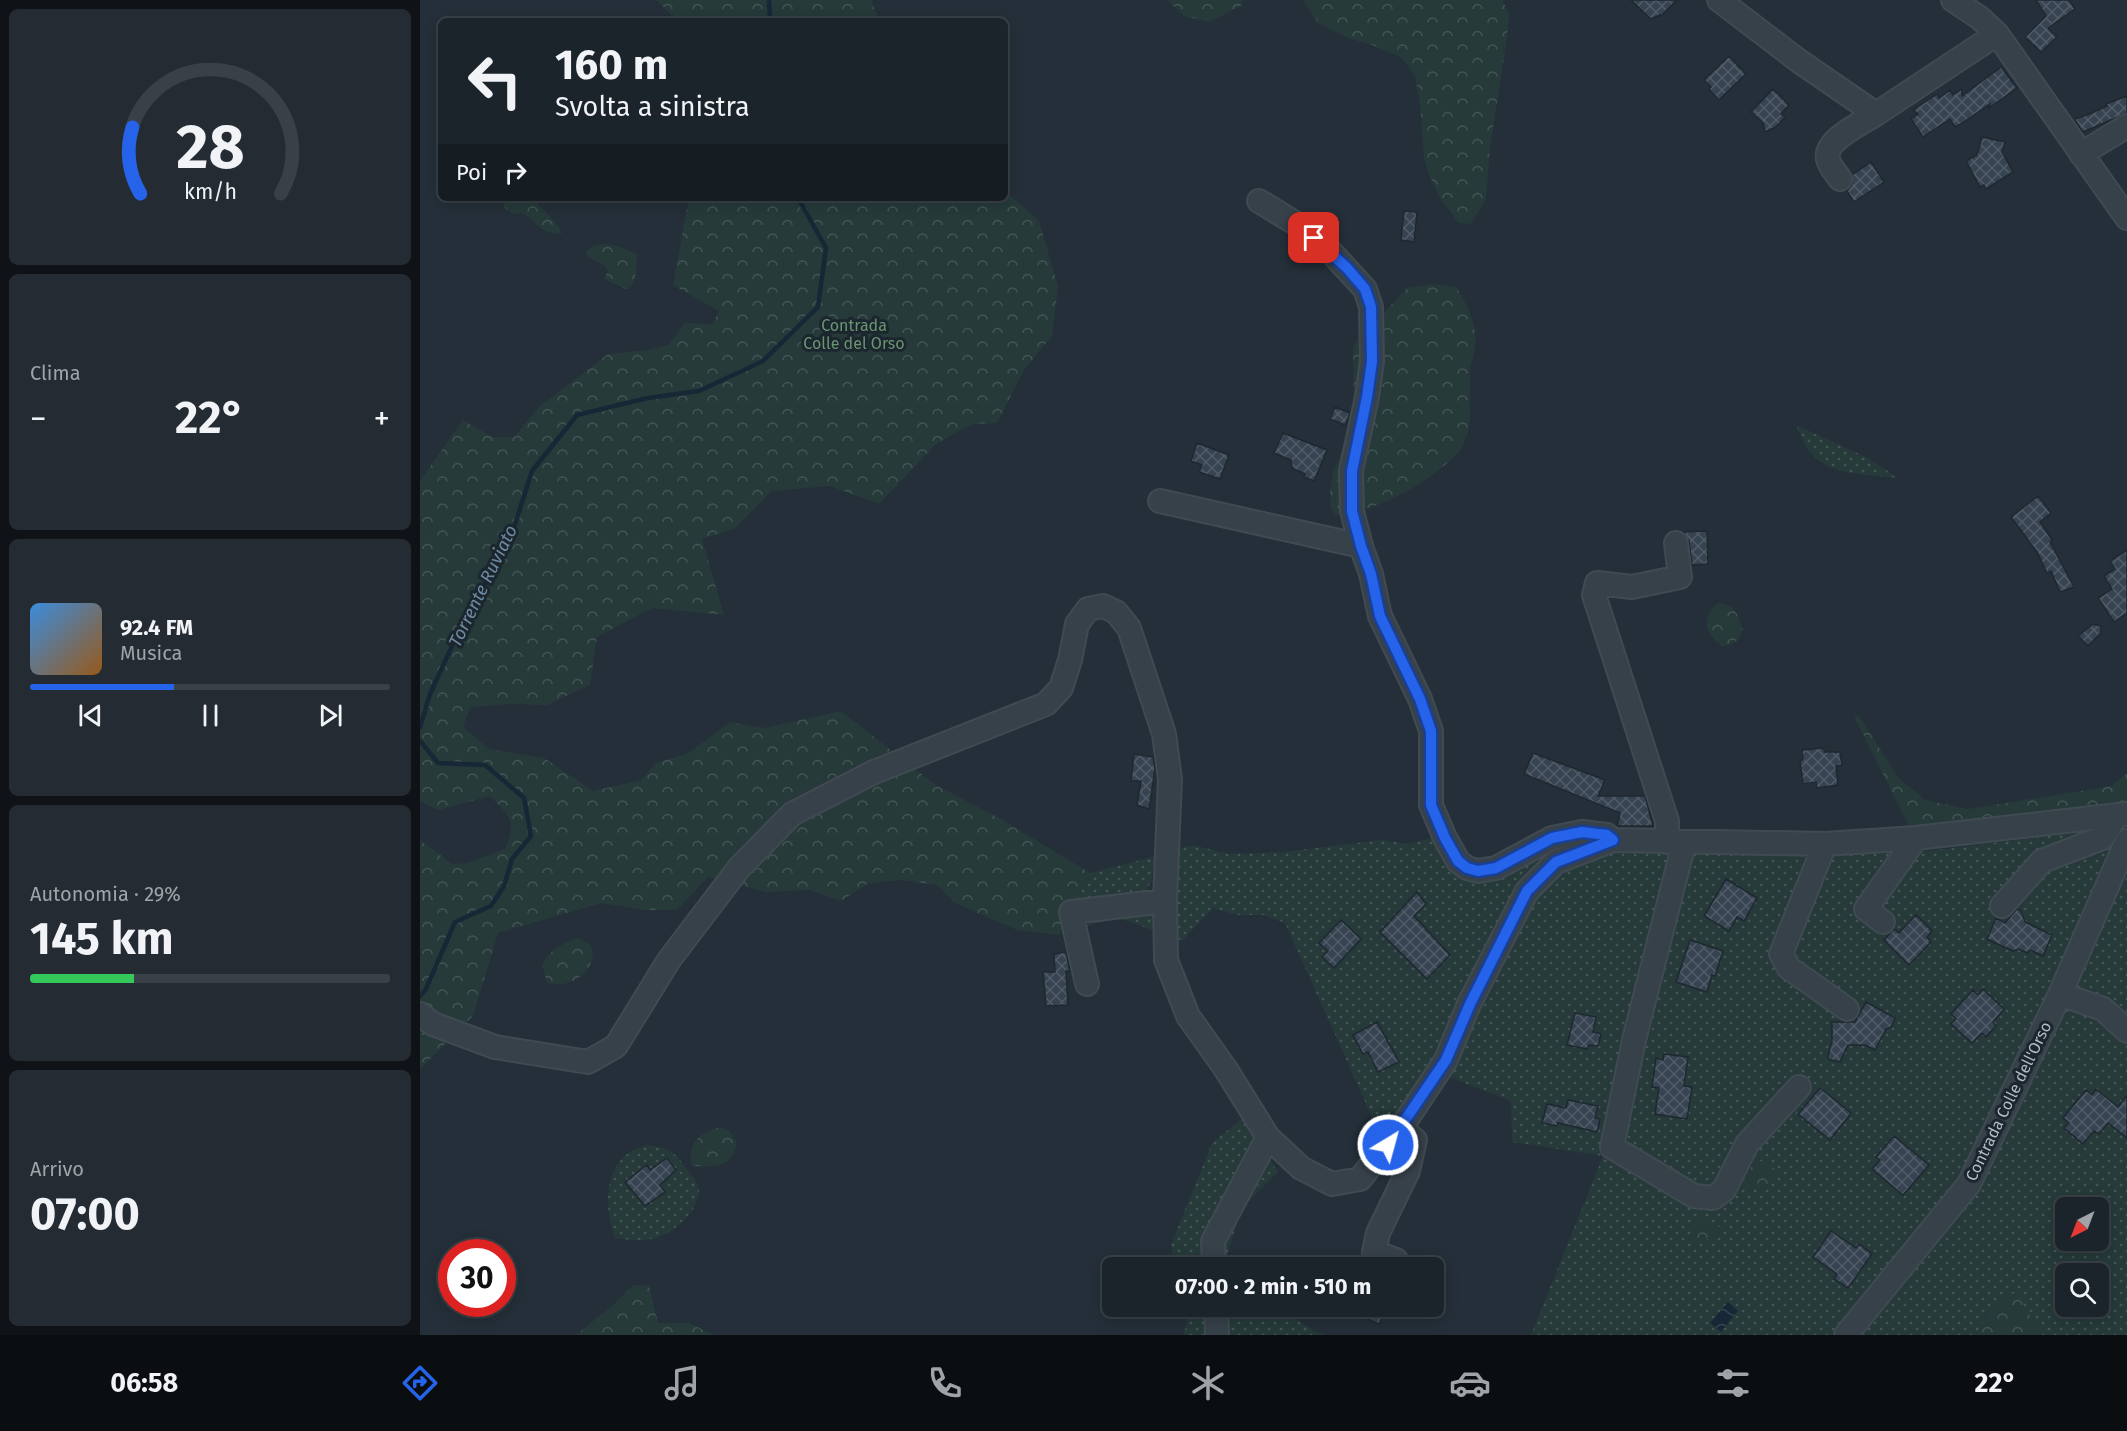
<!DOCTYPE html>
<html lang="it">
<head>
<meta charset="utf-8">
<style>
  :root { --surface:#1b232b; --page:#242b33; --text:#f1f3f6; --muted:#a0a4a9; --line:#394047; --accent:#2563eb }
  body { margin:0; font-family:"Fira Sans",sans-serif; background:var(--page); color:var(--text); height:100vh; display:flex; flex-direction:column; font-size:22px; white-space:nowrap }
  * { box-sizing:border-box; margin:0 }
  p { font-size:20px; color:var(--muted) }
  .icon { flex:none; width:33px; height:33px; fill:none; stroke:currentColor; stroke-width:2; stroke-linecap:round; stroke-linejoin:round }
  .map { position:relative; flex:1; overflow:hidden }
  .panel { display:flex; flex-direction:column; gap:9px; padding:9px; background:#0f1318; width:420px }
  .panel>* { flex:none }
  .top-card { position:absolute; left:18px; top:18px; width:570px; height:183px; border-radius:9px; box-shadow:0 3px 15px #0003,0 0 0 2px var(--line); background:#1b232b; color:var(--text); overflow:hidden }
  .needle { width:39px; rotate:222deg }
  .fabs { position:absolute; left:1635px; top:1197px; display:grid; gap:12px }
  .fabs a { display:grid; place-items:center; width:54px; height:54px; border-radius:9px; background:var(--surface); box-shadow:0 3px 15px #0003,0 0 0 2px var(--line); font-size:30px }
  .speed { position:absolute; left:18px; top:1239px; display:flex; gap:12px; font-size:30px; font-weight:700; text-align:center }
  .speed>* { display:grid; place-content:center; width:78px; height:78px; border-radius:50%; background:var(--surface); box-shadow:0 3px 15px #0003,0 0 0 2px var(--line); line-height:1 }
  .speed .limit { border:9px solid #d22; background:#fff; color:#111 }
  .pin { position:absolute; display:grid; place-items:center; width:51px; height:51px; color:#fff; margin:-26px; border-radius:12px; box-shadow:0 3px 9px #0006 }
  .me { position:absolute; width:66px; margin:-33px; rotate:37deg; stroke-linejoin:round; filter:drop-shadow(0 0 4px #0008) }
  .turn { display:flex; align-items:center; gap:21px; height:126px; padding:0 18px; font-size:27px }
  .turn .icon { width:78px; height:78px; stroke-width:2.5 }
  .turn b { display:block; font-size:42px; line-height:51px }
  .then { display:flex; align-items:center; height:57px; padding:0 18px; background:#0003; gap:12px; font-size:22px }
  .big { font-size:45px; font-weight:700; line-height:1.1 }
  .panel .tile { flex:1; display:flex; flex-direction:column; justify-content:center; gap:9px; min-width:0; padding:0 21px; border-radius:9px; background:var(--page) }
  .panel .dial { align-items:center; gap:0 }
  .dial svg { height:156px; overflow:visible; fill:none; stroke:var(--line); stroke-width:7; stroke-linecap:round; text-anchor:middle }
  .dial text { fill:var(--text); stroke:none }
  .song { display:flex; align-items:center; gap:18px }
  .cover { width:72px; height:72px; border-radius:9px; background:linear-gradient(135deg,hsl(210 70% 55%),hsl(30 70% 35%)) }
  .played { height:6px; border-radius:3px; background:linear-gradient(90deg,var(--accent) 40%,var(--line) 40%) }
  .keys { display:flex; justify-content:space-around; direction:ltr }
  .heat { display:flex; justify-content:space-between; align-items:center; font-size:33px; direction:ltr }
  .charge { height:9px; border-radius:4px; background:linear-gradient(90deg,#34c759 29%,var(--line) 0) }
  .trip { position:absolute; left:682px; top:1257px; width:342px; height:60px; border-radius:9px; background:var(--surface); box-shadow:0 3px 15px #0003,0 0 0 2px var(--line); font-weight:700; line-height:60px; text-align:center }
  .tab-bar { display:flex; height:96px; justify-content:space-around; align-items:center; background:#0b0e11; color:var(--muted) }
  .tab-bar .icon { width:42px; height:42px }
  .tab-bar .selected { color:var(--accent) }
  .tab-bar b { font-size:27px; color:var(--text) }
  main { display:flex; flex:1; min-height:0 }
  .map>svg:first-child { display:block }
  .grass { fill:url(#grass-dots); fill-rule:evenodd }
  .forest { fill:url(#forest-crowns) }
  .water { fill:url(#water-waves) }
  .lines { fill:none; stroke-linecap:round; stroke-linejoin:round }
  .stream { stroke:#182736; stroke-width:4.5 }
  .building { fill:url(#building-cross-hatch); stroke:#1e2830; stroke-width:1.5 }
  .minor-casing { stroke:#404a52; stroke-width:26 }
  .minor { stroke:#374149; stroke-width:22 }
  .route-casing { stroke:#184099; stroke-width:15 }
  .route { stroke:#2563eb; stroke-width:10 }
  .labels { text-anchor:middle; stroke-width:6; stroke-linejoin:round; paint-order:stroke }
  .park-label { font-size:16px; fill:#6b9570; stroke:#1c262e }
  .street-label { font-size:16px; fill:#b2bbc5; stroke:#1c262e }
  .water-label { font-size:18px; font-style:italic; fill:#6e89a2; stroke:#1c262e }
</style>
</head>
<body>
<main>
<section class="panel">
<div class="tile dial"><svg viewBox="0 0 100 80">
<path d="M14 69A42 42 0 1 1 86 69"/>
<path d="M14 69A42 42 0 0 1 10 35" stroke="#2563eb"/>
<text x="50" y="56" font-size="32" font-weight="700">28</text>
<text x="50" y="72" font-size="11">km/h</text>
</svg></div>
<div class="tile"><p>Clima</p>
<div class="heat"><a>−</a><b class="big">22°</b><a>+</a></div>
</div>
<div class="tile">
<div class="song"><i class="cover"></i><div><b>92.4 FM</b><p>Musica</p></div></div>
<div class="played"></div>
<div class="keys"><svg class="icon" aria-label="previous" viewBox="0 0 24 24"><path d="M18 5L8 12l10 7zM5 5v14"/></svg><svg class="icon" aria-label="pause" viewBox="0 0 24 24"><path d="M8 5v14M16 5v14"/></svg><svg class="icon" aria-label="next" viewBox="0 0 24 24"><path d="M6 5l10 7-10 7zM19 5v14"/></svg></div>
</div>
<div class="tile"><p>Autonomia · 29%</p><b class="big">145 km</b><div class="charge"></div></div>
<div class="tile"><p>Arrivo</p><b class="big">07:00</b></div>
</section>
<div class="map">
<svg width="1707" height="1335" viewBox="0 0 1707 1335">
  <defs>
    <pattern id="grass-dots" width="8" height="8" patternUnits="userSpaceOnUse" patternTransform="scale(1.5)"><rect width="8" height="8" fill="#263a3a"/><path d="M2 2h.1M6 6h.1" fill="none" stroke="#435555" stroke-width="1.8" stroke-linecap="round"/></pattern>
    <pattern id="forest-crowns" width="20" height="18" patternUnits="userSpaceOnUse" patternTransform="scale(1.5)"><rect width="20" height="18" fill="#263a3a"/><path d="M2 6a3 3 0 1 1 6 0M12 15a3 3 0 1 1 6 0" fill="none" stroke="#435555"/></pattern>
    <pattern id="water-waves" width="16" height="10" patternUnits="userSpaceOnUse" patternTransform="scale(1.5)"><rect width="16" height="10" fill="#182736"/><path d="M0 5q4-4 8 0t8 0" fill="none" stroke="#374452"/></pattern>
    <pattern id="building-cross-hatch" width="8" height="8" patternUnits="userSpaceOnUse" patternTransform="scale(1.5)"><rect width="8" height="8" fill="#364350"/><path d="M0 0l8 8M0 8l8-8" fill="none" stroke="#515c68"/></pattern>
  </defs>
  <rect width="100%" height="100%" fill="#242f39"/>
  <path class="grass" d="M1376 425 1448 458 1478 478C1447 474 1405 477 1386 447 1382 440 1379 432 1376 425Z
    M1707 826V1335H1622L1619 1331 1567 1315 1556 1335H1111L1183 1156 1092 1142 1091 1101 1008 1069 961 1137 865 923 843 915H817L793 908 762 941 750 936 754 850 773 845 809 854 863 852 961 840 988 844 1012 838 1018 852 1052 883 1088 874 1129 847 1162 841 1196 850 1232 853 1381 854 1470 847 1501 852ZM1646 1208H1678V1240H1646ZM1646 1274H1678V1306H1646Z
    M736 856 731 882 720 900 652 909 670 873Z
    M732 910 735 931 697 917 659 929 674 915Z
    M823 1118 858 1172 821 1209 807 1255 819 1267H755L751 1245 792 1143Z
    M228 1145C250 1149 253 1150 266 1168 272 1175 279 1183 279 1192 278 1210 257 1230 241 1236 226 1242 211 1240 195 1238 182 1203 184 1154 228 1145Z
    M763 1307H857L894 1331 904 1335H764L767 1320Z"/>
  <path class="forest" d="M236 0H451L459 21H255L254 17Z
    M747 0H823L821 6 789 22 764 16Z
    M883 0H1082L1089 13 1087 37 1070 148 1066 199 1051 224 1039 223 1020 198 1009 175 1004 158 1000 103 995 76 981 57 952 45 928 38 898 23Z
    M585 191 619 221 638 286 632 336 604 370 577 423 552 424 516 444 459 504 410 486 352 491 314 529 282 539 304 615 232 608 177 637 170 685 127 705 89 704 50 707 43 727 69 749 124 758 173 791 221 780 236 763 269 753 310 722 344 728 421 711 514 784 581 819 670 873 639 935 597 930 535 903 517 885 482 880 449 883 421 901 390 890 346 892 288 877 257 910H224L182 903 78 933 53 1016 0 1069V840L32 864 48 863 85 849C97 820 90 817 70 796L18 810 0 801V481L43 420 72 437H94L120 406 188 354 228 350 249 345 265 323 293 324 299 311 253 285 269 198H585Z
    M81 198H113C122 211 136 219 142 233 124 237 116 221 102 213L93 214 85 208Z
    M185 244 197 246 217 254 216 274 212 286 206 289 184 279 188 271 185 266 168 257 166 251 173 246Z
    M1012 284 1036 287C1047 304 1058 325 1055 347 1054 354 1051 362 1050 369 1049 387 1053 423 1046 438 1041 453 1028 463 1016 472 985 495 955 510 916 515L911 509 910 491 913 472 930 432 934 414 933 347 944 329 962 315 987 288Z
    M1298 603C1315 605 1318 614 1323 629 1319 641 1314 645 1302 646 1285 634 1280 618 1298 603Z
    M1434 716H1439L1478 777 1505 800 1548 809 1692 786 1707 773V811L1492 832Z
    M157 938C191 945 165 993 127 983L122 965C129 950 142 944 157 938Z
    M301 1127 310 1132 317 1142C313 1169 294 1167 272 1166 266 1144 280 1132 301 1127Z
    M1343 1161 1351 1165 1355 1170C1353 1186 1344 1195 1328 1186L1326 1175 1335 1162Z
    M1281 1219H1286L1291 1224 1300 1227V1233L1282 1242 1271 1241 1270 1231Z
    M213 1285 229 1286 238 1323H269L294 1335H156L192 1306Z
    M1596 1292 1622 1335H1556C1567 1315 1575 1302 1596 1292Z"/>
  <path class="water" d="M1308 1302 1318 1311 1301 1332 1290 1323Z"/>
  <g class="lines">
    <path class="stream" d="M349 0 350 21
      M0 727 10 694 43 622 89 543 112 471 157 415 228 398 279 391 343 361 398 307 406 248 378 198
      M0 741 18 763 65 765 104 798 111 836 92 859 84 886 71 906 35 922 6 989 0 996"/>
  </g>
  <path class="building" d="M1211 0H1257L1241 16 1240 15 1231 19Z
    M1616 0H1649L1655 9 1628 28 1637 37 1621 52 1605 37 1626 16Z
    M1309 56 1326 74 1299 100 1289 89 1291 87 1284 80Z
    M1581 67 1597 88 1569 108 1570 104 1541 124 1535 127 1530 119 1503 137 1491 119 1498 114 1493 110 1517 94 1519 98 1530 90 1533 95 1542 89V96Z
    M1353 89 1369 105 1361 114 1365 117 1356 127 1345 132 1343 123 1331 112Z
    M1707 96V113L1663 132 1656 122 1655 119 1672 113 1687 106 1686 104Z
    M1562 137 1585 142 1582 152 1593 172 1566 189 1564 185 1560 187 1546 161 1557 155Z
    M1451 162 1464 182 1434 202 1427 191 1432 184V175Z
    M984 211 997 212 994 242 981 240Z
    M915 407 930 413 925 425 910 419Z
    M863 433 907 450 894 481 884 477 885 474 872 468 871 460 854 453Z
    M777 443 809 455 800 479 779 472 782 465 771 461Z
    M1618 496 1631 513 1620 522 1632 540 1630 542 1654 587 1640 592 1631 571 1627 573 1617 552 1591 517Z
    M1287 531 1288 564 1272 565 1269 541 1264 532Z
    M1707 550V613L1694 622 1678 598 1692 589 1684 576 1695 569 1690 561Z
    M1673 624 1681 626V633L1668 646 1658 636Z
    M1403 748 1405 752H1420L1422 765 1416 766 1418 785 1397 788 1396 782 1383 784 1380 760H1383L1382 750Z
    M1113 753 1185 780 1178 796H1225L1233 826H1197L1200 813 1104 774Z
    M714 754 733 757 735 769 729 809 717 805 721 781H711Z
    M1306 879 1337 898 1324 921 1317 917 1309 931 1284 916Z
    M997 892 1006 904 994 916 1030 955 1007 979 960 932Z
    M1597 909 1601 911 1605 922 1632 935 1623 956 1610 950 1608 953 1598 949 1593 951 1567 939 1576 918 1585 923Z
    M1496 915 1512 931 1507 937 1511 942 1489 965 1464 940 1474 929 1479 933Z
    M921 920 941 939 914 968 902 957 908 951 899 943Z
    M1270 940 1303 951 1295 976 1292 975 1287 992 1256 982Z
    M646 952 650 971H646L648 1005 626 1006 623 972H635L634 954Z
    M1563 989 1584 1009 1573 1022 1576 1026 1566 1037 1562 1033 1552 1043 1531 1024 1536 1019 1531 1014 1553 990 1558 995Z
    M1446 1002 1475 1018 1471 1027 1466 1029 1455 1050 1445 1045H1428L1420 1062 1407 1059 1412 1041V1022H1435Z
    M1155 1013 1176 1017 1173 1032 1181 1034 1178 1046 1169 1045 1167 1049 1147 1045Z
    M957 1022 979 1062 958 1072 948 1052 943 1054 933 1035Z
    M1244 1054 1268 1057 1264 1086 1272 1087 1267 1119 1235 1114 1239 1088 1232 1087 1236 1058 1243 1060Z
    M1400 1088 1431 1113 1410 1140 1378 1114Z
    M1676 1089 1698 1107 1707 1095V1138L1688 1123 1679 1134 1674 1131 1663 1144 1644 1128 1649 1123 1643 1118 1666 1090 1672 1095Z
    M1148 1100 1178 1106 1175 1118 1180 1119 1177 1132 1138 1123 1137 1126 1122 1123 1127 1104 1146 1108Z
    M1474 1136 1509 1165 1483 1195 1452 1169 1460 1160 1456 1157Z
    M247 1158 256 1170 240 1185 245 1192 225 1206 205 1182 227 1165 230 1170Z
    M1411 1231 1436 1248 1439 1244 1452 1254 1428 1288 1414 1279 1417 1274 1393 1257Z
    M944 1306H967L959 1324 940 1316Z"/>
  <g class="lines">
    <g class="minor-casing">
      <path id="minor" d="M1299 0 1379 61 1456 114 1577 34
        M1533 0 1560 18 1577 34 1707 218
        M1661 154 1707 126
        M1420 179C1416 173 1409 166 1408 159 1404 140 1442 123 1456 114
        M839 201 880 226 910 251 945 289 951 307 952 361 947 397 931 471 932 511 941 546
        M740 501 941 546 951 574 960 616 1000 699 1011 731V805L1025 838 1038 861 1047 868 1058 871 1076 868 1132 838 1162 832 1187 835 1193 840
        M1247 842V821L1174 595 1177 583 1212 587 1260 577 1256 543
        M1264 843 1214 1040 1192 1147 1274 1196 1293 1198 1304 1190 1327 1144 1379 1087
        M1405 844 1361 954 1369 968 1427 1009
        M1582 906 1622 861 1682 838 1697 815
        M1463 922 1446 909 1496 838
        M667 984 651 912 745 901
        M1640 994 1683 1009 1707 1031
        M0 1014 13 1024 75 1047 168 1062 196 1046 249 960 319 868 372 814 454 772 626 704 641 688 650 660 657 624 668 609 683 606 696 612 709 628 744 734 750 779 745 901 746 960 768 1016 805 1068 848 1137 881 1168 912 1184 940 1179 981 1128 1026 1060 1049 1004 1107 891 1136 862 1193 840 1405 844 1496 838 1707 814
        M976 1260 954 1252 958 1233 988 1171 995 1140 981 1128
        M794 1268 793 1241 848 1137
        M796 1306 797 1335
        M1426 1335 1549 1184 1640 994 1707 841"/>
    </g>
    <use href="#minor" class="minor"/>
  </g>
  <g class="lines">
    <g class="route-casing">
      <path id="route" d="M894 238 927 268 945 289 951 307 952 361 947 397 932 471V511L941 546 951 574 960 616 1000 699 1011 731V805L1025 838 1038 861 1047 868 1058 871 1076 868 1132 838 1162 832 1187 835 1193 840 1136 862 1107 891 1050 1004 1026 1060 968 1145"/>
    </g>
    <use href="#route" class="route"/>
  </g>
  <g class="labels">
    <g class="park-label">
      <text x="434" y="331">Contrada<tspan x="434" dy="18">Colle del Orso</tspan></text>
    </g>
    <g class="street-label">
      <text transform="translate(1588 1101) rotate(-64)" y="6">Contrada Colle dell'Orso</text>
    </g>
    <g class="water-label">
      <text transform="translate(63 586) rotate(-64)" y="6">Torrente Ruviato</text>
    </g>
  </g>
</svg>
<div class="fabs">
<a><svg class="needle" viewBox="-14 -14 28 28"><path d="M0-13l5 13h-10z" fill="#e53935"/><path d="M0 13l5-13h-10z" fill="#a0a4a9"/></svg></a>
<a><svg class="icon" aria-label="search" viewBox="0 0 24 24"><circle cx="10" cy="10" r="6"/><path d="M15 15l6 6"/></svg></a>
</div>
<div class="speed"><div class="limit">30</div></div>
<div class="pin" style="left:894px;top:238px;background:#d93025"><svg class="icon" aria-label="arrive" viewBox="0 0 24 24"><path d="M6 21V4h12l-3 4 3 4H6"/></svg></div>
<svg class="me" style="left:968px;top:1145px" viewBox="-20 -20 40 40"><circle r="17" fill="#2563eb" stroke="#fff" stroke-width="3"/><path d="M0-11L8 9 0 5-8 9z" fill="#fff"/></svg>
<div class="trip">07:00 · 2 min · 510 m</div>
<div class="top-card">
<div class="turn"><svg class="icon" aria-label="left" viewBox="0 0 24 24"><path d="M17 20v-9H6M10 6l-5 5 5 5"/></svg><div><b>160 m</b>Svolta a sinistra</div></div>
<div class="then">Poi<svg class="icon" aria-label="right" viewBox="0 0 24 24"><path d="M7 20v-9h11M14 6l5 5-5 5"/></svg></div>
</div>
</div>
</main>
<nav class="tab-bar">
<b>06:58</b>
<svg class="icon selected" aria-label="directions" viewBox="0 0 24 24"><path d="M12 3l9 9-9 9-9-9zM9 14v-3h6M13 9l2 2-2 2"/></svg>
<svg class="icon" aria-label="music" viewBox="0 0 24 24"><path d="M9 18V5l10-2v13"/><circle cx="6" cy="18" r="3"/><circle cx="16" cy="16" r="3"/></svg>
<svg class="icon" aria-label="phone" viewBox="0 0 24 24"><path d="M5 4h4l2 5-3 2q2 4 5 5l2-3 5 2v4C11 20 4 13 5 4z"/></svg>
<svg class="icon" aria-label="climate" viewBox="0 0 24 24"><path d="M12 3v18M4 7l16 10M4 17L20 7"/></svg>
<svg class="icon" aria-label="car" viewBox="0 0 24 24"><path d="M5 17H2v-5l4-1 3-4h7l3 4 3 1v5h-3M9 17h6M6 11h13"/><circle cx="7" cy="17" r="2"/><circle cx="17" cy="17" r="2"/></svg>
<svg class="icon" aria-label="filters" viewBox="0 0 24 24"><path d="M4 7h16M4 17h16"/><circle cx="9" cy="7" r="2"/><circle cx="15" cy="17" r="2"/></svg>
<b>22°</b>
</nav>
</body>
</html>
